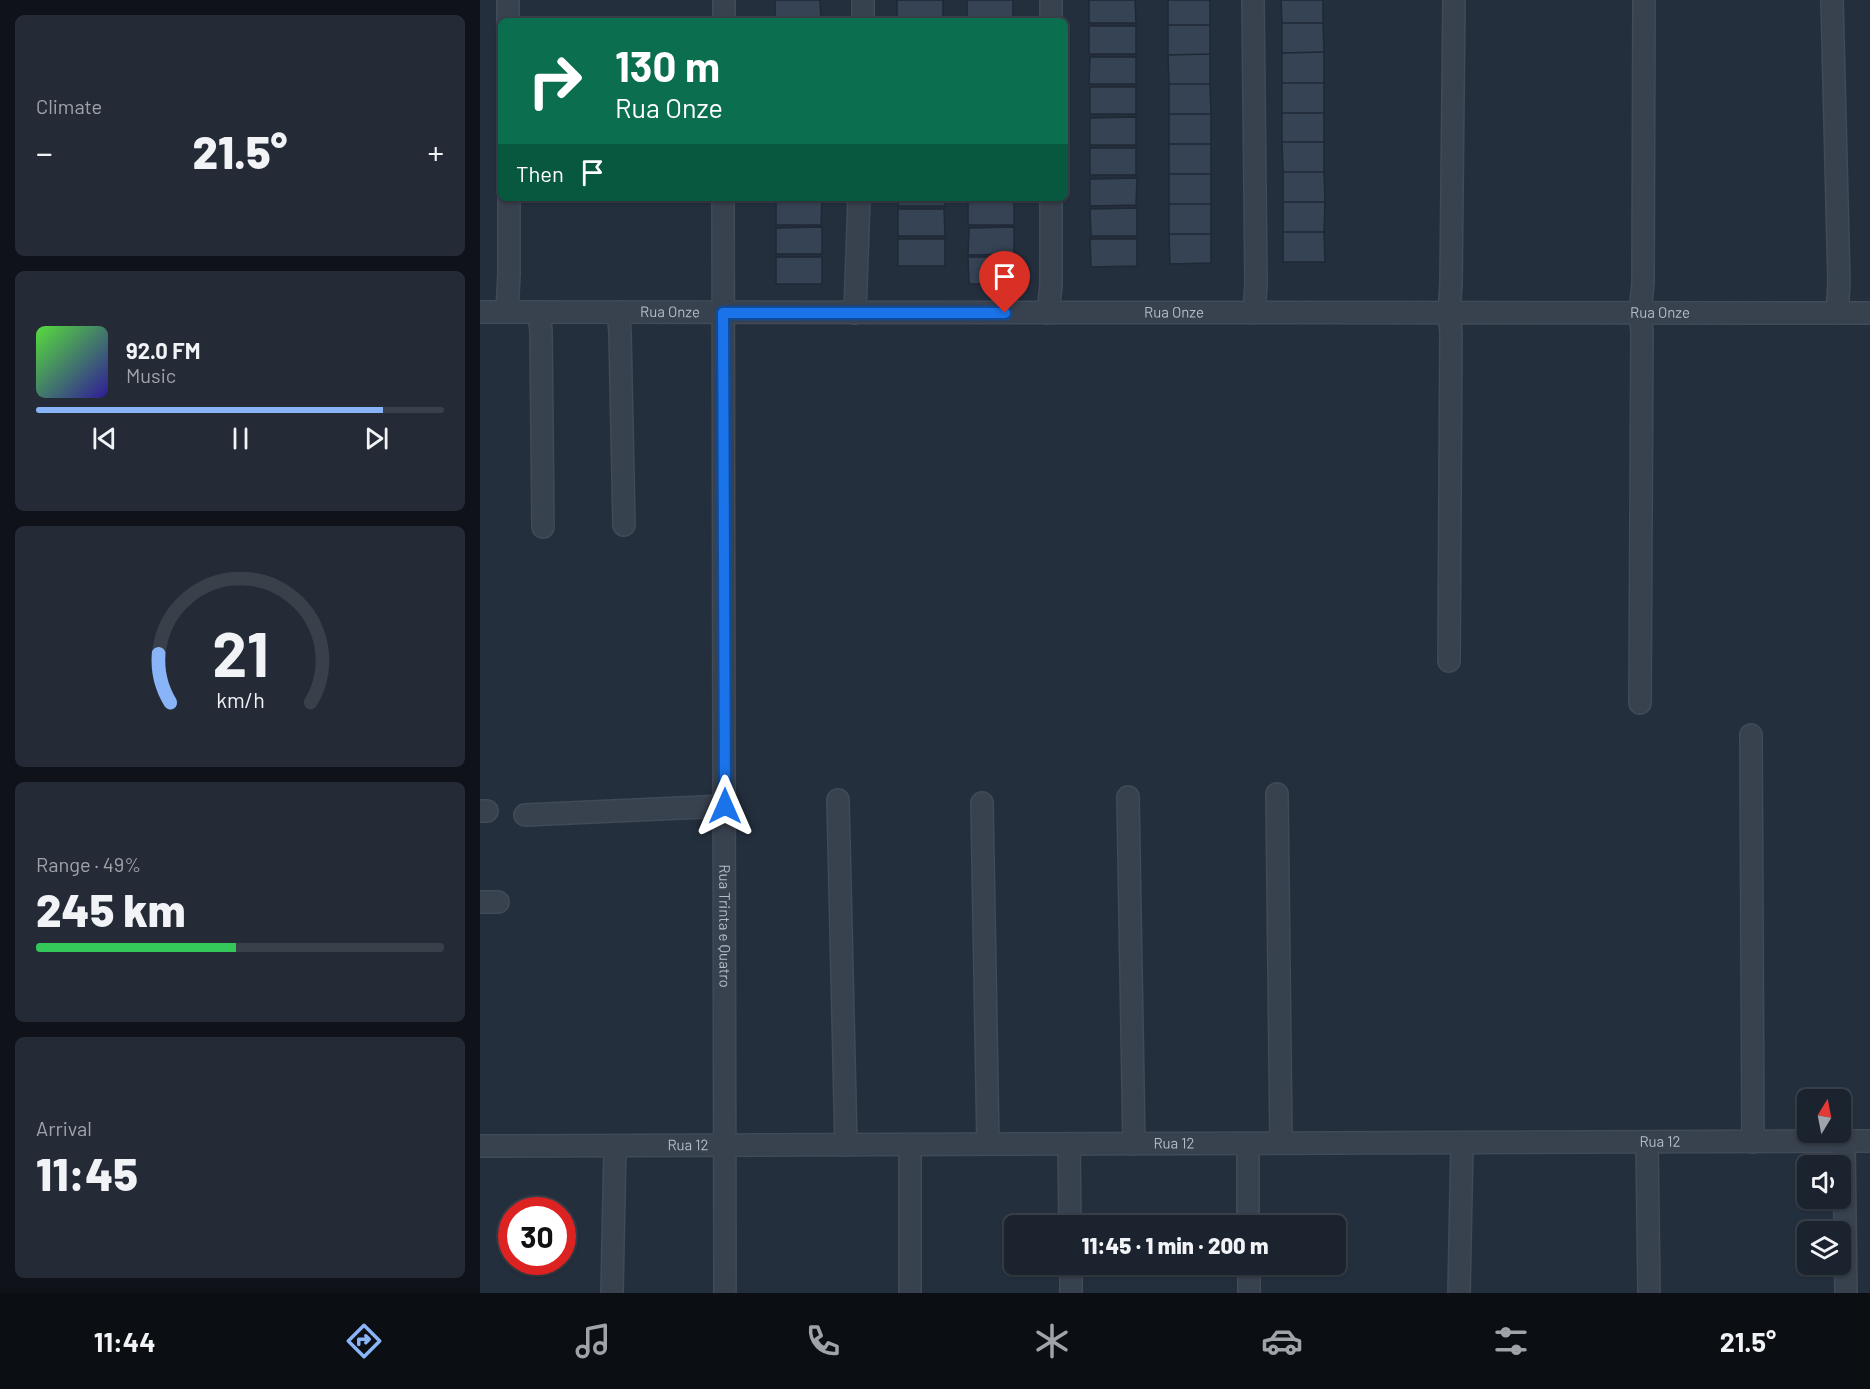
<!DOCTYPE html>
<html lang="en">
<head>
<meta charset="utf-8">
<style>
  :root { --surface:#1b232e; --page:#242b36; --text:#f1f3f6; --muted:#a0a4aa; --line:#39404a; --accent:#8ab4f8 }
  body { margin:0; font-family:Barlow,sans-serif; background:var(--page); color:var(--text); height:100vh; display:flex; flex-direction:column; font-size:22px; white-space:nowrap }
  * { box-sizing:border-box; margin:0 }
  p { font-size:20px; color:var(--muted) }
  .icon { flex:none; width:33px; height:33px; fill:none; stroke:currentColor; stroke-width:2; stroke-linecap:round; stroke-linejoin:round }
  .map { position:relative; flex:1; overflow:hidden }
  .drawer { display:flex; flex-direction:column; gap:15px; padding:15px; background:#0f1319; width:480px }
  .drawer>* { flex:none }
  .guide { position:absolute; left:18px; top:18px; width:570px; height:183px; border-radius:9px; box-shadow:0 2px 4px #0004,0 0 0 2px var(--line); background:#0b6e4f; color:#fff; overflow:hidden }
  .needle { width:39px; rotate:10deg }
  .buttons { position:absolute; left:1317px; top:1089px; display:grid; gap:12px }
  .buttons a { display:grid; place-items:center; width:54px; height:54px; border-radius:9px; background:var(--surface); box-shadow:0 2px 4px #0004,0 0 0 2px var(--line); font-size:30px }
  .speed { position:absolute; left:18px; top:1197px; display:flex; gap:12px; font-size:30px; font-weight:700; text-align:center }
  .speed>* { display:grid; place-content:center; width:78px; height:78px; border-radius:50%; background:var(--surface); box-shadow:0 2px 4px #0004,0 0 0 2px var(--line); line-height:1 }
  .speed .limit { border:9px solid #d22; background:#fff; color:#111 }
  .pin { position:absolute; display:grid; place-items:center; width:51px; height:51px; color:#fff; margin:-62px -26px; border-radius:50% 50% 50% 0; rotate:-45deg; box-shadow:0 0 6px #0007 }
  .pin .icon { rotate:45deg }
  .me { position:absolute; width:66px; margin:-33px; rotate:0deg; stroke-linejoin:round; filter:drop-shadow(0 0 4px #0008) }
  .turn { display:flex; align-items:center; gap:21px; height:126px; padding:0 18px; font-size:27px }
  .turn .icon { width:78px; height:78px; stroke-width:2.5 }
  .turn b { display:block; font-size:42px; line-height:51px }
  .then { display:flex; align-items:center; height:57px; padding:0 18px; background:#0003; gap:12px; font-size:22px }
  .big { font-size:45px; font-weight:800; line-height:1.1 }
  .drawer .card { flex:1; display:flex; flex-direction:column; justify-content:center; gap:9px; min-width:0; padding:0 21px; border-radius:9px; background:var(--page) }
  .drawer .dial { align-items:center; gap:0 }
  .dial svg { height:156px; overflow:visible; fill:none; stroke:var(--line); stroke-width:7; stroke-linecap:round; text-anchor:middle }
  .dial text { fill:var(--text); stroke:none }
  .song { display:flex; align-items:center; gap:18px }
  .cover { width:72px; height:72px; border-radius:9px; background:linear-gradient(135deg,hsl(110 70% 55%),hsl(250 70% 35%)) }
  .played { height:6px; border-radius:3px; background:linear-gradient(90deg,var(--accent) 85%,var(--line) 85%) }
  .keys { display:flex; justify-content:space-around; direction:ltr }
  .heat { display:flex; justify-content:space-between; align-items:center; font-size:33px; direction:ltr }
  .charge { height:9px; border-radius:4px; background:linear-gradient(90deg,#34c759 49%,var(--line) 0) }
  .trip { position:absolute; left:524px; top:1215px; width:342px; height:60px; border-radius:9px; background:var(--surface); box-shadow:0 2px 4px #0004,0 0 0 2px var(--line); font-weight:800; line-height:60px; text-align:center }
  .tab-bar { display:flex; height:96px; justify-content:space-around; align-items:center; background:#0b0e12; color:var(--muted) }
  .tab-bar .icon { width:42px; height:42px }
  .tab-bar .current { color:var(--accent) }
  .tab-bar b { font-size:27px; color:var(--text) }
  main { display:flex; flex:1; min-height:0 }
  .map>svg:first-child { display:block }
  .building { fill:#364354; stroke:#1f2835; stroke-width:1.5 }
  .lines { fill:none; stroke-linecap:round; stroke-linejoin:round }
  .street-casing { stroke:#414a57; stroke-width:24 }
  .street { stroke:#38414e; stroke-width:21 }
  .route-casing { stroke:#114b97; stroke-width:15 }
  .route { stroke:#1a73e8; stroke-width:10 }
  .labels { text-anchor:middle; stroke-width:6; stroke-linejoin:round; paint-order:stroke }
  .street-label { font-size:15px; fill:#b4bcc9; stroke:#1d2633 }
</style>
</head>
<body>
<main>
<section class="drawer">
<div class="card"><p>Climate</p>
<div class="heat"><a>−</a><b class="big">21.5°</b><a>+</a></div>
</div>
<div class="card">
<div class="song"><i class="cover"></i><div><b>92.0 FM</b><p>Music</p></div></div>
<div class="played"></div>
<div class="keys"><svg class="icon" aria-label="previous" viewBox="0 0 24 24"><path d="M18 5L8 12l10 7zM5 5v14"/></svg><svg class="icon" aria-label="pause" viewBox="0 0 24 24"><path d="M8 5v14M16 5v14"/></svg><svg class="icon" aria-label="next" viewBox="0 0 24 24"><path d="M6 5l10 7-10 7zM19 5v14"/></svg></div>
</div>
<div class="card dial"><svg viewBox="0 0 100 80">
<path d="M14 69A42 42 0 1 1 86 69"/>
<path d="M14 69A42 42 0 0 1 8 44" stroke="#8ab4f8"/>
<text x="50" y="56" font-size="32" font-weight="700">21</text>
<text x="50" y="72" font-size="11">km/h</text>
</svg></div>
<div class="card"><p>Range · 49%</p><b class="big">245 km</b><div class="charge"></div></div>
<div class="card"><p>Arrival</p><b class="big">11:45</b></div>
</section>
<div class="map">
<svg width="1390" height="1293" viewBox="0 0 1390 1293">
  <rect width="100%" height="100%" fill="#242f3e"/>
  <path class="building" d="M295 0H340L341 19 295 18Z
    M417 0H463V21H417Z
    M487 0H533V19H487Z
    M609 0H655L656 23H609Z
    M688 0H730V25H688Z
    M801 0H843V23H802Z
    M802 23H843L844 52 802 53Z
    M688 25H730V54L688 55Z
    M609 26H656V54H609Z
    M844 52V83H802V53Z
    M730 54V84H689L688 55Z
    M610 57H656V84H609Z
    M802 83H844V113H802Z
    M689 84H730L731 114H689Z
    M610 87H656V114H610Z
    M802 113H844V142H802Z
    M689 114H731V144H689Z
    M656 117V145H610V118Z
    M802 142H844V172H803Z
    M689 144H731V174H689Z
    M610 148H656V175H610Z
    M803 172H844L845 202H803Z
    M689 174H731V204H689Z
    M657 178 656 205 610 206V179Z
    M296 198H342L341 225H296Z
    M418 198H465V206H418Z
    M488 198H534V225H488Z
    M803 202H845L844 232H803Z
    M689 204H731V234H689Z
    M657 208V236H611L610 209Z
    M418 209H464L465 236H418Z
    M342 227V254H296V228Z
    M534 227V254L488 255 489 228Z
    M803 232H844L845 262H803Z
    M689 234H731V263L690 264Z
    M418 239H465V266H418Z
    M610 239H657V266L611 267Z
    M296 257H342V284H296Z
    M488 257H534V284H489Z"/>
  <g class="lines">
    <g class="street-casing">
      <g id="street">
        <path d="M28 0V21"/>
        <path d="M773 0 776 284 774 313"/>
        <path d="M1352 0 1359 283 1357 313"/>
        <path d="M244 21V0"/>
        <path d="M383 21V0"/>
        <path d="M571 21V0"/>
        <path id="s1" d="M243 198 245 1293"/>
        <path id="s2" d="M0 312 1390 313"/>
        <path d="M27 312 29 274V198"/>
        <path d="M59 312 61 331 63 527"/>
        <path d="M138 312 140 332 144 525"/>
        <path d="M375 313 379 198"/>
        <path d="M568 313 571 285V198"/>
        <path d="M969 661 971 333 969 313 971 284 974 0"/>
        <path d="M1160 703 1162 332 1160 313 1163 283 1164 0"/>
        <path d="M1271 735 1273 1142"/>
        <path d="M797 794 801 1143"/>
        <path d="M648 797 654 1144"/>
        <path d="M358 800 366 1145"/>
        <path d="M502 803 508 1144"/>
        <path d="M0 811H7"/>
        <path d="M45 815 245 806"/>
        <path d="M0 902H18"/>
        <path d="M1167 1142 1169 1293"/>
        <path d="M1364 1142 1366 1293"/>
        <path d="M589 1144 590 1226"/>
        <path d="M768 1144V1226"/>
        <path id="s3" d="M0 1146 1390 1141"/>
        <path d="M591 1264V1293"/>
        <path d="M769 1264V1293"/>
        <path d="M132 1293 135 1146"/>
        <path d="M430 1293V1145"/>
        <path d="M979 1293 982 1143"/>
      </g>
    </g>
    <use href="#street" class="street"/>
  </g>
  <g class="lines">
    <g class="route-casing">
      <path id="route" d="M245 806 243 313H525"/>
    </g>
    <use href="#route" class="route"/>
  </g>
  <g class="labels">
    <g class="street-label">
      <text dy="5" stroke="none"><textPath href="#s2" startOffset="190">Rua Onze</textPath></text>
      <text dy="5" stroke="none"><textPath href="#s2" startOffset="694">Rua Onze</textPath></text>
      <text dy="5" stroke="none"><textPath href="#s2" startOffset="1180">Rua Onze</textPath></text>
      <text dy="5" stroke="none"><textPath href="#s1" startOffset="728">Rua Trinta e Quatro</textPath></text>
      <text dy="5" stroke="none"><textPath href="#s3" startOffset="1180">Rua 12</textPath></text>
      <text dy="5" stroke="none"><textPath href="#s3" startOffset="694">Rua 12</textPath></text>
      <text dy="5" stroke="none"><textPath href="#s3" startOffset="208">Rua 12</textPath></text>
    </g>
  </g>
</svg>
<div class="buttons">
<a><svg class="needle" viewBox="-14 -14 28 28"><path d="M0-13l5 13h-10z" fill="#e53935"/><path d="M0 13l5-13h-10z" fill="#a0a4aa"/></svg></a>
<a><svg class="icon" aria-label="sound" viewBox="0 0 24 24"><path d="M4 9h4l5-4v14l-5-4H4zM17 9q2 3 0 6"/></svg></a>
<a><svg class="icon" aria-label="layers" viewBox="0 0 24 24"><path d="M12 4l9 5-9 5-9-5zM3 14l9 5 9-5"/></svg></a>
</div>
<div class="speed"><div class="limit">30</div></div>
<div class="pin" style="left:525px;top:313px;background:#d93025"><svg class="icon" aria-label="arrive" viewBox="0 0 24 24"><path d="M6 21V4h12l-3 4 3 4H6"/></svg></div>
<svg class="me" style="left:245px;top:806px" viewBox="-20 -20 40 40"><path d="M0-17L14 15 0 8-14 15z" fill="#1a73e8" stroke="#fff" stroke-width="4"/></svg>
<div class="trip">11:45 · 1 min · 200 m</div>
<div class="guide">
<div class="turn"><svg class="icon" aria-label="right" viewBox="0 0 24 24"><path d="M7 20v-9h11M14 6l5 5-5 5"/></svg><div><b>130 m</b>Rua Onze</div></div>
<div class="then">Then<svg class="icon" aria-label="arrive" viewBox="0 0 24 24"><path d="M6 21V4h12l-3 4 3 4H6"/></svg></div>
</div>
</div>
</main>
<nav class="tab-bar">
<b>11:44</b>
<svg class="icon current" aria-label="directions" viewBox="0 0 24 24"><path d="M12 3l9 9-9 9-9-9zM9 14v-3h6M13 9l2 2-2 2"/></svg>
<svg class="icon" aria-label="music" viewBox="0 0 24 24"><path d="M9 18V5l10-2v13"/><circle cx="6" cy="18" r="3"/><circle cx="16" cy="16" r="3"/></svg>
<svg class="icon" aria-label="phone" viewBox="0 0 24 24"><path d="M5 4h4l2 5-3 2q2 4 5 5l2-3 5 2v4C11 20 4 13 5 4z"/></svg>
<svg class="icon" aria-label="climate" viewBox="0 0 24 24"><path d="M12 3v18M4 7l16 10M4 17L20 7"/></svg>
<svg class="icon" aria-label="car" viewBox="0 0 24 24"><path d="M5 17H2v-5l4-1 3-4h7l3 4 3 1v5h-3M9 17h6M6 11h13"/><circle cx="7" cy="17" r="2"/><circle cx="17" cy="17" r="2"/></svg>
<svg class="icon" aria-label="filters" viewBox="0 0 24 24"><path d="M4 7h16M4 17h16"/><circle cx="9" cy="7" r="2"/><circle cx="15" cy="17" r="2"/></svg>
<b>21.5°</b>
</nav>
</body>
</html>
